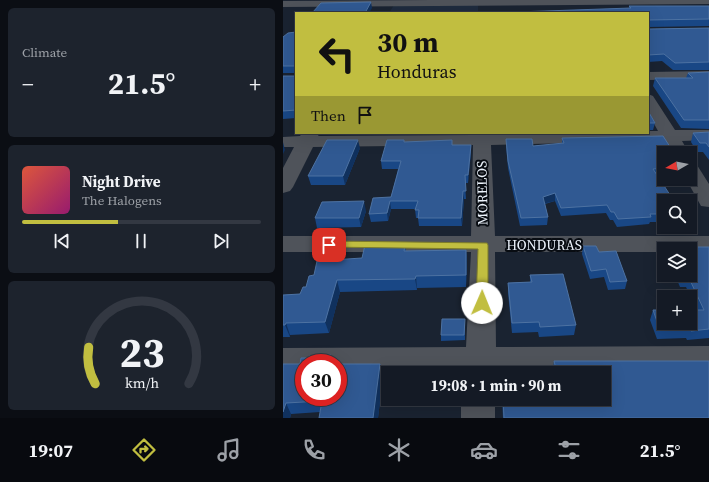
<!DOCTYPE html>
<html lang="en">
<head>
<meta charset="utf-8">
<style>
  :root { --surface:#141a25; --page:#1d232d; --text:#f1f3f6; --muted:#9da1a7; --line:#333842; --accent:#c1be40 }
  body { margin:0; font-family:"Source Serif 4",serif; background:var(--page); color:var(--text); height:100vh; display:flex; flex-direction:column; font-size:15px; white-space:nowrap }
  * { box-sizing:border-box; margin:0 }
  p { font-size:13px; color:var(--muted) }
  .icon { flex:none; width:22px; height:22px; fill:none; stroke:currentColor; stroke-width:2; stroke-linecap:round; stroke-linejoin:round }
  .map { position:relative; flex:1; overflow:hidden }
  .side { display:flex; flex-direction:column; gap:8px; padding:8px; background:#0b0e14; width:283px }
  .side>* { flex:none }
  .banner { position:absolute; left:12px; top:12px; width:354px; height:122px; border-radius:0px; box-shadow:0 4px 16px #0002,0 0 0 1px var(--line); background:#c1be40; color:#111; overflow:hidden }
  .needle { width:26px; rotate:261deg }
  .controls { position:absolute; left:374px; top:146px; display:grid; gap:8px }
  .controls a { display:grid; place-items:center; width:40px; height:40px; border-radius:0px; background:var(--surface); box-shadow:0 4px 16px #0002,0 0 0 1px var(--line); font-size:20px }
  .speed { position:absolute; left:12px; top:354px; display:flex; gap:8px; font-size:20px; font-weight:700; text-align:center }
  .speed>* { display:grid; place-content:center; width:52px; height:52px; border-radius:50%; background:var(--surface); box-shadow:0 4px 16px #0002,0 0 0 1px var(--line); line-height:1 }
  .speed .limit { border:6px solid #d22; background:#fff; color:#111 }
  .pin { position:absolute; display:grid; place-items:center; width:34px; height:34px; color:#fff; margin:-17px; border-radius:8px; box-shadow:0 2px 6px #0006 }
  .me { position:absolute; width:44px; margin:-22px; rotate:1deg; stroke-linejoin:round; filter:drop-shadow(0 0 3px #0008) }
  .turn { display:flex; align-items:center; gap:14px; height:84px; padding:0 16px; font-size:18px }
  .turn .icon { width:52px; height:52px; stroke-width:2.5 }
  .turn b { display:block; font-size:28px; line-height:34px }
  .then { display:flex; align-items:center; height:38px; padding:0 16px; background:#0003; gap:8px; font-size:15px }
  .big { font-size:30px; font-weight:700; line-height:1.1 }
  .side .widget { flex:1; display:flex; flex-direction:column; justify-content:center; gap:6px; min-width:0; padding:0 14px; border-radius:6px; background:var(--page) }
  .side .dial { align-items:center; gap:0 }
  .dial svg { height:104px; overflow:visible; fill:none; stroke:var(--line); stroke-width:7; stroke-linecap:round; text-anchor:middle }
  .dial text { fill:var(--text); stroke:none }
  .song { display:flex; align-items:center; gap:12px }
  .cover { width:48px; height:48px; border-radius:6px; background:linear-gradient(135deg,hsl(10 70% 55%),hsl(320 70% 35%)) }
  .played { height:4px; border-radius:2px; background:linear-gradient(90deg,var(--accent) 40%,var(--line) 40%) }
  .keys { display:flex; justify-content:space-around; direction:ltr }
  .heat { display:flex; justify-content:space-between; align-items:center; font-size:22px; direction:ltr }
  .trip { position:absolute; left:98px; top:366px; width:230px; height:40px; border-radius:0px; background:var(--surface); box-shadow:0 4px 16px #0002,0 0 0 1px var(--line); font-weight:700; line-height:40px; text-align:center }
  .menu { display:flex; height:64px; justify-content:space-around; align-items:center; background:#080a0f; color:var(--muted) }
  .menu .icon { width:28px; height:28px }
  .menu .selected { color:var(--accent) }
  .menu b { font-size:18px; color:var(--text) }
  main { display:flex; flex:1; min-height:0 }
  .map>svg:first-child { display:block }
  .built { fill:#1e2b3e }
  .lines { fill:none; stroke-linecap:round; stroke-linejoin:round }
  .minor { fill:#4f535a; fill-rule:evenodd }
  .wall { fill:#194785 }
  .shaded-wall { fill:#10315e }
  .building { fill:#305992; stroke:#4d72a2 }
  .route { fill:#c1be40; stroke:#7d7c2a }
  .labels { text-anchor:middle; stroke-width:4; stroke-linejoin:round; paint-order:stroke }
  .street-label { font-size:14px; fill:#ecf3fc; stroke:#080c12 }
</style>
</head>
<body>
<main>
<section class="side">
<div class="widget"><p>Climate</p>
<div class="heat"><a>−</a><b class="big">21.5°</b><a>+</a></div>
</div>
<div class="widget">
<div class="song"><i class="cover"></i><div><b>Night Drive</b><p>The Halogens</p></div></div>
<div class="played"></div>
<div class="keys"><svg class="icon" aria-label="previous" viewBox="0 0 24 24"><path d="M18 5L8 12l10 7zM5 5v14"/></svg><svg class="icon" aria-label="pause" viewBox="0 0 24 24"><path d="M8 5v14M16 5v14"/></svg><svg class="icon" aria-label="next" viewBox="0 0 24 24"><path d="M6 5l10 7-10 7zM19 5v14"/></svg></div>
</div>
<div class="widget dial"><svg viewBox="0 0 100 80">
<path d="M14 69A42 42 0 1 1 86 69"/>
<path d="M14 69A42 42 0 0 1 9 41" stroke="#c1be40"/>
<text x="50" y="56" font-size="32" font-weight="700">23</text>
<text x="50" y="72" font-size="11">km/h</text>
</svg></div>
</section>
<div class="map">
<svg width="426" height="418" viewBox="0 0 426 418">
  <rect width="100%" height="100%" fill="#1a2331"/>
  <path class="built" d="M111 5H195V13H106Z"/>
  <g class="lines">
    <path class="minor" d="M149 0H426V4L0 7V1Z
      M426 71V79L365 80V72Z
      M365 94 370 96 392 130H426V140L399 141 406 153H388L381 141 208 145 212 236H426V252H407V249H381V252H212L213 347 426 346V372L55 374V363H21V374H0V348L183 347 188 252H0V236H188L190 145 30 147 10 187 7 191 0 193V168L11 147H0V137L17 136 19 133H37L35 136 190 135V133H208V134L365 133V131H375L365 113Z
      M407 163 414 165 426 184V207L418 206 403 179H407Z
      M178 399H212V418H178Z"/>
  </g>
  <path class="wall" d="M346 6H426V26L365 27 346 8Z
    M365 28 366 29 426 28V70H390L379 61 365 62Z
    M13 32V118L0 119V76H12V73H0V37Z
    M426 72V129L398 128 370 86 372 78H403L405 73Z
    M365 111 372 123 370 130H365Z
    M426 132V160L420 152H414L408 142 410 133Z
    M279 138 381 153V175L374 176 381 201V222H367L366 224 334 227 330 220H327L323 213 278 216 272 201 262 204 265 217 264 225 237 226 225 168 223 146V139L250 146 279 144Z
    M121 142 169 145 188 152 185 183H182L183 199H181L179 226H136L135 218H133L132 209H108L105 221 88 222 86 214 108 197 115 169H99L98 161Z
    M77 148 62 185H28L25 176Z
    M83 211 78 227 34 228 32 218Z
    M122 245 123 251 183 250 184 261 183 287 134 288V290L57 292 46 333 7 335V337H0V295L17 294 23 287 31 275 79 258Z
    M300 246 316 252 344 281 342 289 325 290 321 277 307 279 299 254Z
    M387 247H426V338L404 340 403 338 374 339 367 320 370 310H413L403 287H397L392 275H407V249H387Z
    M247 275 293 325 291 335 256 337 255 332 229 333 225 293V283L247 282Z
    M182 324V340L158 341V335Z
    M48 355 49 357H50L52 363H21V397H55V364H97L100 375 95 418H36L37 412 8 414 7 418H0V364H17L18 358H25L26 356Z
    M271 361 426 418H220L219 399H321L270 369Z"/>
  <path class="shaded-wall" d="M88 2 89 8 86 13H82Z
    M75 140 77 148 62 185 60 176Z
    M0 142 2 150 0 154Z
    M188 145V152L185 183V175Z
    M180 191 181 199 179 226 178 218Z
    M272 193V201L259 204 260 197Z
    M81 201 83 211 78 227 76 218Z
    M107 201 108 209 105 221 104 213Z
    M183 250 184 261 183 287Z
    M133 276 134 288V290L132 279Z
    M54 280 57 292 46 333 42 322Z
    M3 323 7 335V337L2 325Z
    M97 364 100 375 95 418H90Z
    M3 403 8 414 7 418H0V412Z"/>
  <path class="building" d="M88 2 82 13H29L38 3Z
    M346 6H426V19L365 20V22V13H234L233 12 348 8Z
    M365 28 366 29 426 28V62L392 63 381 54 365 55Z
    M13 32V110L0 111V76H12V66H0V37L5 33Z
    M426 72V120H401L372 78H410L405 73Z
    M365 111 372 123H366L365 125Z
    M426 132V147L423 143H417L410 133Z
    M380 136 391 153H381V168L370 169 391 201H394H381V214H367L368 217 335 219 331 212H328L324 205 278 208 272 193 260 197 265 217 238 218 225 161 223 139H249L250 146 281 143 279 138Z
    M44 140H75L60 176H25Z
    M104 140H121V142L169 140V145H188L185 175H182L183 191H180L178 218H135L136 210H132L135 201H107L104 213 86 214 90 198 108 197 118 161H98Z
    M81 201 76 218H32L39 202Z
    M82 245H122L121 251 183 250V275L133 276 132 279 54 280 42 322 3 323 2 325H0V295L17 294 20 287H23L26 276 31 275 34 261 79 258Z
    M300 246H313L316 252 333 251 344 281 327 282 323 269 308 271Z
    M387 247H426V329L408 331 407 329 377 330 370 310H381V323H407V310H421L406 278H400L398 275H407V249H388Z
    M280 274 293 325 257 327 256 322 229 323 225 283 249 282 247 275Z
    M159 319H182L181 335H158Z
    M48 355V357H50L51 363H21V397H55V364H97L90 418H36L39 401 3 403 0 412V364H17L18 358H25L26 356Z
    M271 361H426V418H221L220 399H321V373H219L218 371 273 369Z"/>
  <path class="route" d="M46 241 204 243 205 245V303L203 306 199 307 195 306 193 303 195 249 43 247 41 245Z"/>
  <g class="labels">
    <g class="street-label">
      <text transform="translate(199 193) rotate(-91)" y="5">MORELOS</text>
      <text x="261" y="250">HONDURAS</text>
    </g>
  </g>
</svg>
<div class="controls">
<a><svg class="needle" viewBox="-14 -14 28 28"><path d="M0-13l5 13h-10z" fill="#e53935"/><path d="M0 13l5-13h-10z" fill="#9da1a7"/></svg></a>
<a><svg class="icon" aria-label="search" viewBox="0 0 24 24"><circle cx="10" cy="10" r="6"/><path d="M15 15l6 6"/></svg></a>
<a><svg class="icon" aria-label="layers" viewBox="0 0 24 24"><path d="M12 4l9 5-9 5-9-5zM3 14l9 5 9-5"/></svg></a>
<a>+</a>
</div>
<div class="speed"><div class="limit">30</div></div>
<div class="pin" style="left:46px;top:245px;background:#d93025"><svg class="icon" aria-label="arrive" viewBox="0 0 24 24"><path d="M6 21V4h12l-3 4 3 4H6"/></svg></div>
<svg class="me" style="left:199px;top:303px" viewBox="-20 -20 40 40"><circle r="19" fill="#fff"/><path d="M0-13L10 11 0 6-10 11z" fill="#c1be40"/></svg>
<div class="trip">19:08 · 1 min · 90 m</div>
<div class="banner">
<div class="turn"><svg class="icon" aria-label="left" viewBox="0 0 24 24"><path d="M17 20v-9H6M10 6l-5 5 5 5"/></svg><div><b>30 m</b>Honduras</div></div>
<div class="then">Then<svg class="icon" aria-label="arrive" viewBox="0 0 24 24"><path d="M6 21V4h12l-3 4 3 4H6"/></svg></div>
</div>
</div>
</main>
<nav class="menu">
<b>19:07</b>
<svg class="icon selected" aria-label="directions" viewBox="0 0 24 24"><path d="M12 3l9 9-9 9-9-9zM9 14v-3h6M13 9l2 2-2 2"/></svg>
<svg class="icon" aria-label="music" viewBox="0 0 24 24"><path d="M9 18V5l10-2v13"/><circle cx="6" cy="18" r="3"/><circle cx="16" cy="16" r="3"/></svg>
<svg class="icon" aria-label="phone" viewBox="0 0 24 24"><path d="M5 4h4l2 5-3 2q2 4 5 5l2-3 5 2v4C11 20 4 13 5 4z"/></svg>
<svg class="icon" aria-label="climate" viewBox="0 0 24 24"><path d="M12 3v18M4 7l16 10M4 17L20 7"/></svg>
<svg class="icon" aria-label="car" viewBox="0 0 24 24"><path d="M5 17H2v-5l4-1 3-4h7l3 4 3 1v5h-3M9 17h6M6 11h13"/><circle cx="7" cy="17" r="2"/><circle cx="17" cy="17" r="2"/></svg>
<svg class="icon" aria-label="filters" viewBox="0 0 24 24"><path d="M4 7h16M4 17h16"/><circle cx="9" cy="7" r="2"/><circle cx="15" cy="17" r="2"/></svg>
<b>21.5°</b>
</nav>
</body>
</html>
